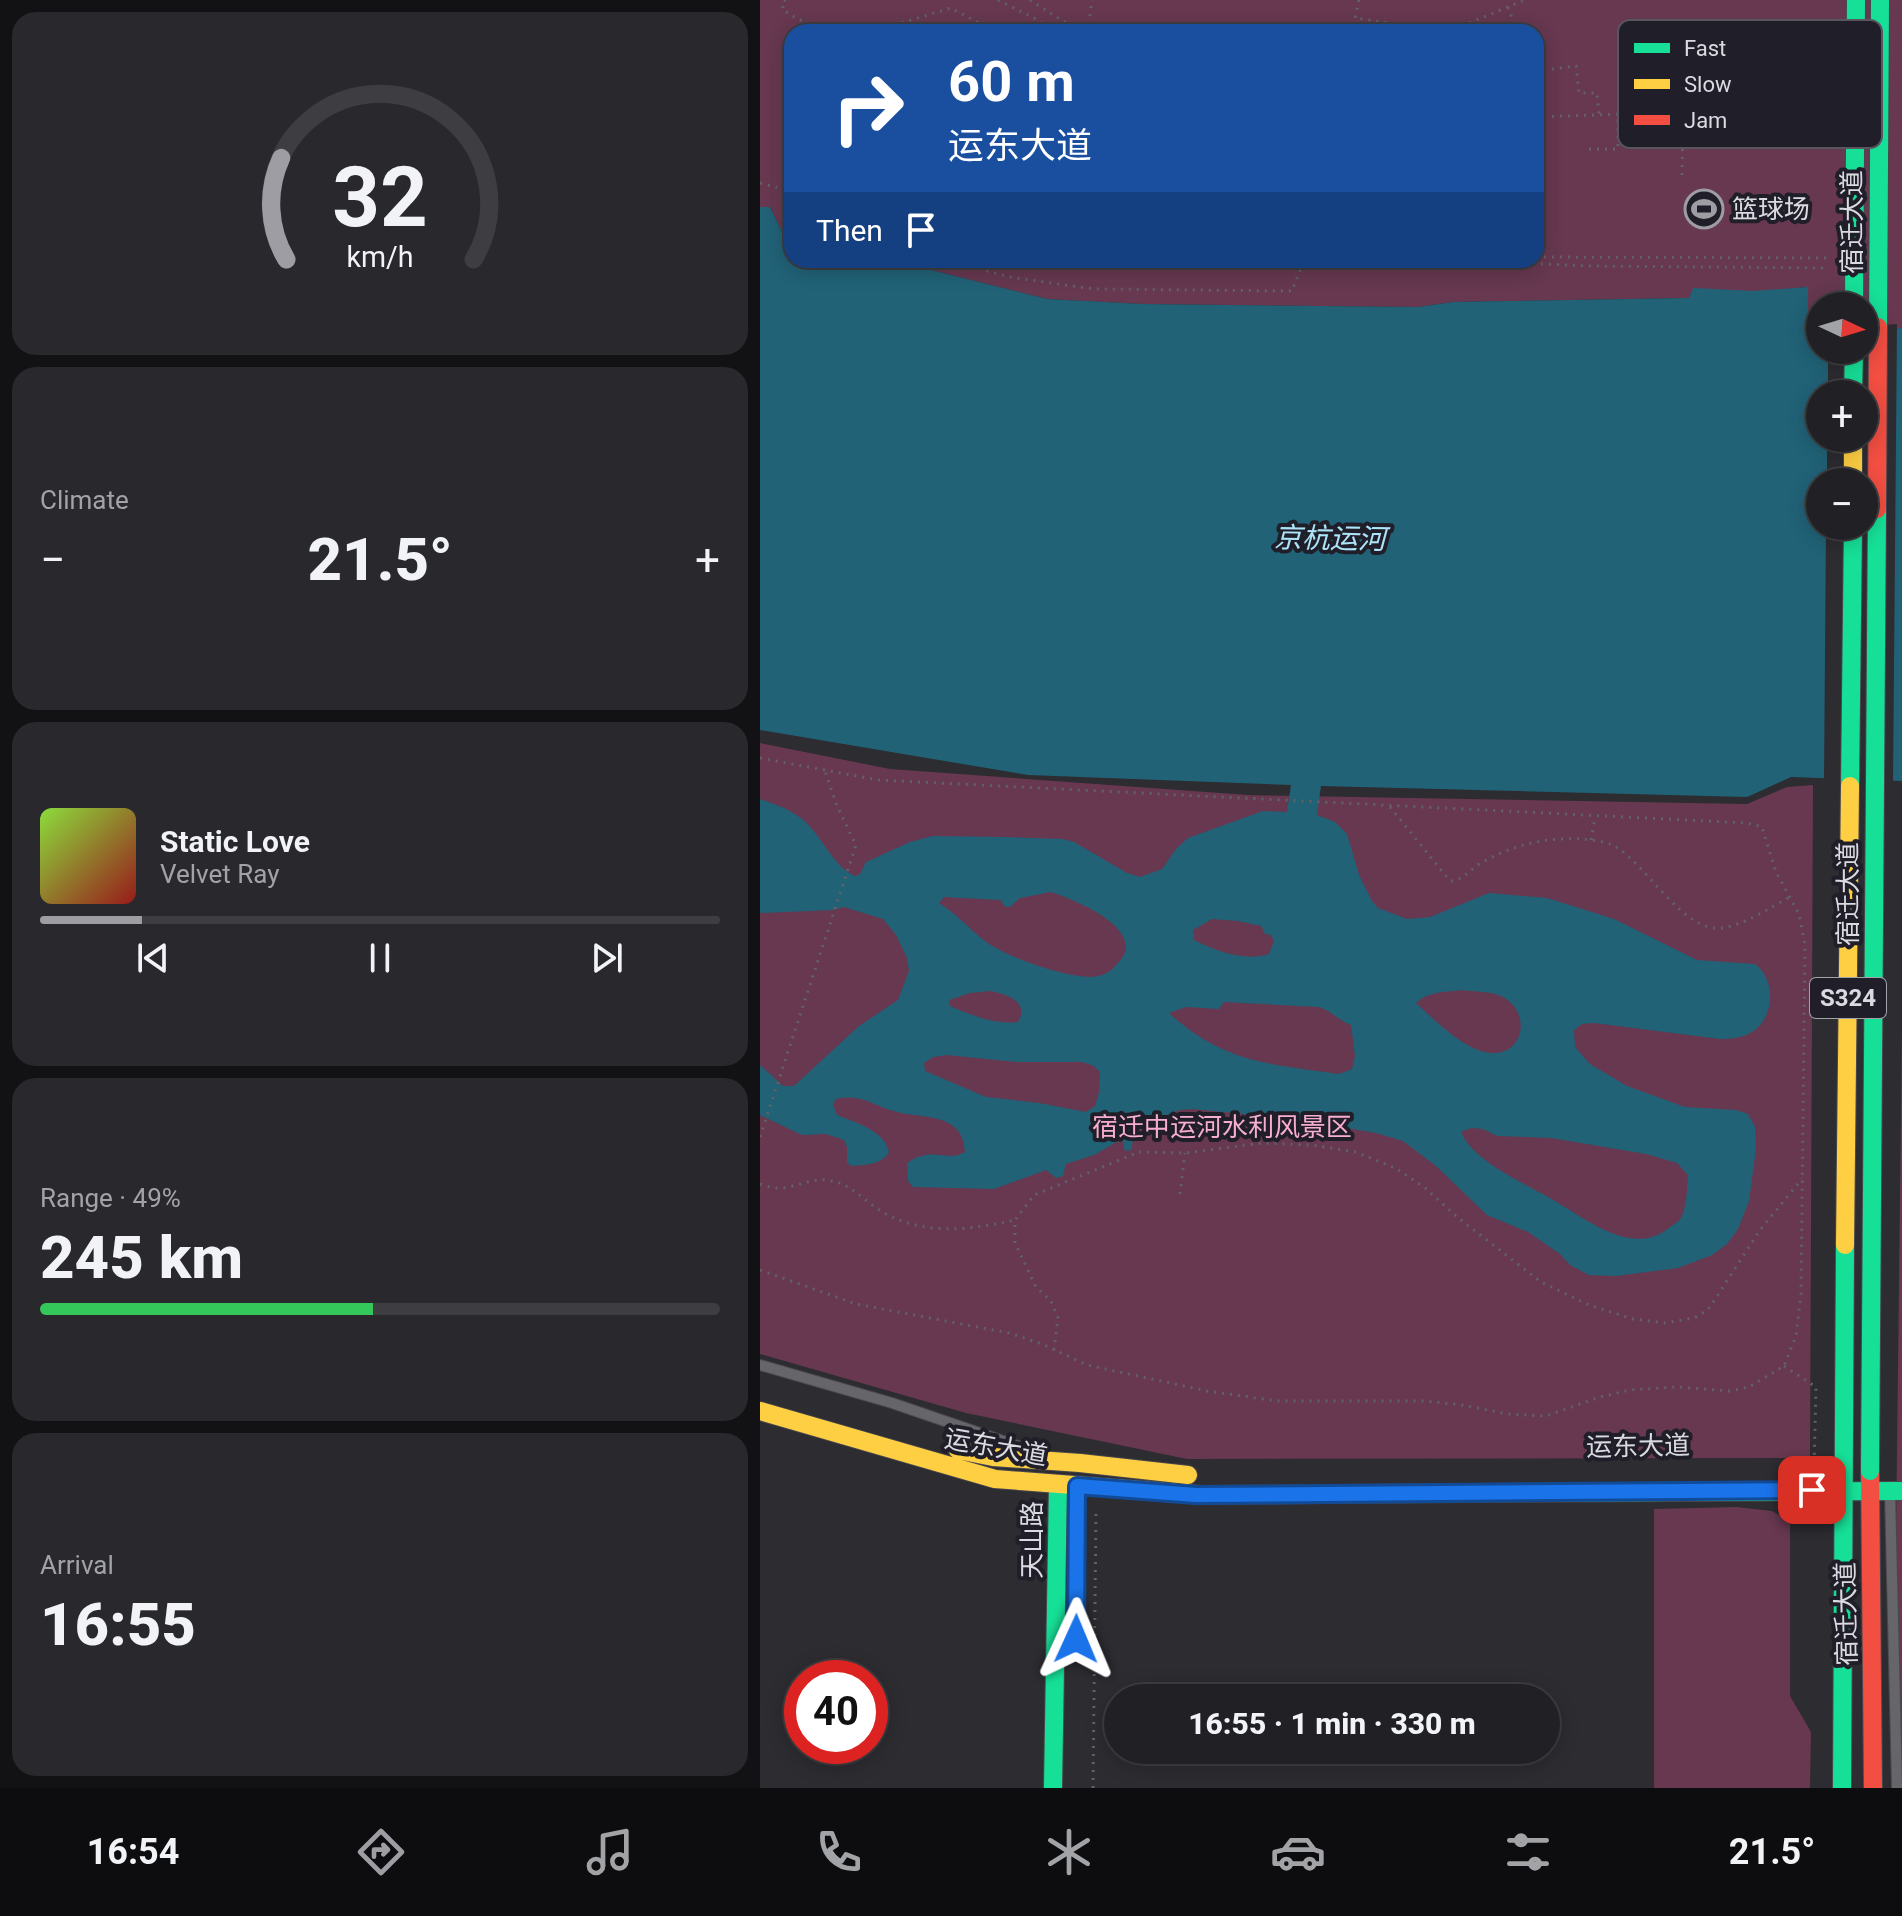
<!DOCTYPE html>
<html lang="en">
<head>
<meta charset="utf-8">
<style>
  :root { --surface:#212125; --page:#29292d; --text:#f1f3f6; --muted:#a2a3a7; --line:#3e3e42; --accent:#9d9da3 }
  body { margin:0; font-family:Roboto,"Noto Sans SC",sans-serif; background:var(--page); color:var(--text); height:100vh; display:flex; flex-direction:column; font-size:30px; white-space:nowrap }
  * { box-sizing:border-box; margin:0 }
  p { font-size:26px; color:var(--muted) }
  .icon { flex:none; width:44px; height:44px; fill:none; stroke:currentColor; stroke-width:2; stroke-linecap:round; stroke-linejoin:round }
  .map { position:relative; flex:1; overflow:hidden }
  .side { display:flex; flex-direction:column; gap:12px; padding:12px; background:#121214; width:760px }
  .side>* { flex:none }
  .top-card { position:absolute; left:24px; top:24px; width:760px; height:244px; border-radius:24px; box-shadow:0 4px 20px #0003,0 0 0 2px var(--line); background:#1a4fa0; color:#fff; overflow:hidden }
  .needle { width:52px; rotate:94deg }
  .buttons { position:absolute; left:1046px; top:292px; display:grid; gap:16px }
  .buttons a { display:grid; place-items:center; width:72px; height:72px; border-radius:50%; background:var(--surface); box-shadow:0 4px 20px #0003,0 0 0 2px var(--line); font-size:40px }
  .speed { position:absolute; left:24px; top:1660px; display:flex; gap:16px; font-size:40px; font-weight:700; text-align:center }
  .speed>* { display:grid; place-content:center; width:104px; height:104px; border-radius:50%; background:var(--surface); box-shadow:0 4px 20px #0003,0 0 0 2px var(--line); line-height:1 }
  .speed .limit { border:12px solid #d22; background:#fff; color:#111 }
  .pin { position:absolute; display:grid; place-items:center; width:68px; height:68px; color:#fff; margin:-34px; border-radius:16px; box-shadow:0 4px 12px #0006 }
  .me { position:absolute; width:88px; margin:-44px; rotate:1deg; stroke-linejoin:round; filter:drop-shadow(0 0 6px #0008) }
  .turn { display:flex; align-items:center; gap:28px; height:168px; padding:0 32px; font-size:36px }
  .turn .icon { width:104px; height:104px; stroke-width:2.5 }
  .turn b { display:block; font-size:56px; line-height:68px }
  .then { display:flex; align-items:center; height:76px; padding:0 32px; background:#0003; gap:16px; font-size:30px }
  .big { font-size:60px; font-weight:800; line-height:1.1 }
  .side .card { flex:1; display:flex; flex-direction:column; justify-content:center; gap:12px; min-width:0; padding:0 28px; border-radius:24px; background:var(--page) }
  .side .dial { align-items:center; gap:0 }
  .dial svg { height:208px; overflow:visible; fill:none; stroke:var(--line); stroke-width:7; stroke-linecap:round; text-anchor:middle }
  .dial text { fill:var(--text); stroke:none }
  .song { display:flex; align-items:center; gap:24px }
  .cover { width:96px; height:96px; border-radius:12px; background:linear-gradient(135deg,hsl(90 70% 55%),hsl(0 70% 35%)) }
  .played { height:8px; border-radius:4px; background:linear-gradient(90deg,var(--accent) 15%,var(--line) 15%) }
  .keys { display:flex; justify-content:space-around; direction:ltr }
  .heat { display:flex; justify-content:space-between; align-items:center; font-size:44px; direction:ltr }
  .charge { height:12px; border-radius:6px; background:linear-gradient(90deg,#34c759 49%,var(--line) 0) }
  .trip { position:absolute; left:344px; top:1684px; width:456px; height:80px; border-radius:40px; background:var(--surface); box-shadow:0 4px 20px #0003,0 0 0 2px var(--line); font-weight:800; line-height:80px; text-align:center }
  .tab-bar { display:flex; height:128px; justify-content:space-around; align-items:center; background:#0d0d0f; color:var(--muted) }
  .tab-bar .icon { width:56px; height:56px }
  .tab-bar .current { color:var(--accent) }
  .tab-bar b { font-size:36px; color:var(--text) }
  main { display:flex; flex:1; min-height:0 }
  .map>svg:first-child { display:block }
  .green { fill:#673850 }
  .water { fill:#216277; fill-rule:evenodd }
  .pier { fill:#2c2c31 }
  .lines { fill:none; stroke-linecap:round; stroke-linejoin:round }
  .lane-casing { stroke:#48484d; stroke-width:12 }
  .fast-casing { stroke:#48484d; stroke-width:20 }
  .slow-casing { stroke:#48484d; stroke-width:20 }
  .jam-casing { stroke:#48484d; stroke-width:20 }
  .path { stroke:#626266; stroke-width:3; stroke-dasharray:2 6; stroke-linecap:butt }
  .lane { stroke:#65656a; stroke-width:10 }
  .fast { stroke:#16e098; stroke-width:18 }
  .slow { stroke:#ffcf43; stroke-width:18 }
  .jam { stroke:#f24e42; stroke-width:18 }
  .fast-bridge-casing { stroke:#48484d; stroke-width:20; stroke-linecap:butt }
  .jam-bridge-casing { stroke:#48484d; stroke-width:20; stroke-linecap:butt }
  .fast-bridge { stroke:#16e098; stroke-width:18 }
  .jam-bridge { stroke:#f24e42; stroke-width:18 }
  .route-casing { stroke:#114b97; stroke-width:20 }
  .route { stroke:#1a73e8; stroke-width:14 }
  .labels { text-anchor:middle; stroke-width:8; stroke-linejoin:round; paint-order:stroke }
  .shield { fill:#201f29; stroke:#a2a2aa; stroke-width:2 }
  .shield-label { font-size:24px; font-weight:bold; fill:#dadae1 }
  .poi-label { font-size:26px; fill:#dadae1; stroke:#201f29; text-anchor:start }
  .street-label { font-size:26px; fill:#dadae1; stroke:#201f29 }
  .park-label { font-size:26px; fill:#f6adcf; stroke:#201f29 }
  .water-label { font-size:28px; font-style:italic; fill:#ade4f9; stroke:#201f29 }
  .key { fill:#201f29; stroke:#585760; stroke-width:2 }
  .key-label { font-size:22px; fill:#dadae1 }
</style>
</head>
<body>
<main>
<section class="side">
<div class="card dial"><svg viewBox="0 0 100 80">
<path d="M14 69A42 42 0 1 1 86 69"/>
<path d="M14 69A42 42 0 0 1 12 30" stroke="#9d9da3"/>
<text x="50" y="56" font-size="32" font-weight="700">32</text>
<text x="50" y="72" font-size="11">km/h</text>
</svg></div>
<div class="card"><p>Climate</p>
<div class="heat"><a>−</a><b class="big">21.5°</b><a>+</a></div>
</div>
<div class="card">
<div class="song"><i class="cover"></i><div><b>Static Love</b><p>Velvet Ray</p></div></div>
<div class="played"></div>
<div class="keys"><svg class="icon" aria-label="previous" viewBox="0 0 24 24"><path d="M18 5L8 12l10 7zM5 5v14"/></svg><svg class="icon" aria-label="pause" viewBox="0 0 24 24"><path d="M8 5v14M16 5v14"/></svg><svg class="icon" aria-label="next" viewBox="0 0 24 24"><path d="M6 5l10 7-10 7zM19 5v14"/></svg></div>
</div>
<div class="card"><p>Range · 49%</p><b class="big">245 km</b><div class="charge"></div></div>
<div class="card"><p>Arrival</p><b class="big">16:55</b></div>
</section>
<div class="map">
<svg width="1142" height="1788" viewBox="0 0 1142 1788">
  <rect width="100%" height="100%" fill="#2c2c31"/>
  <path class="green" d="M0 0H1142V328L1110 330 1104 306H1060V326L1048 325 1047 287 929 298 693 302 658 307 382 304 287 299 131 260H776V32H32V237L23 234 10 207H0Z
    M0 743 130 769 488 795 987 804 1027 787 1053 785 1050 1458 427 1459 206 1413 0 1354Z
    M1142 1029V1788H1133Z
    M976 1507 1012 1511 1030 1521V1696L1051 1732 1050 1788H894V1509Z"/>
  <path class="water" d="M0 207H10L23 234 32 237V260H131L287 299 382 304 658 307 693 302 929 298 933 288 993 291 1048 287V325L1060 326V350H1104L1110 330 1142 328V781L1031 777 987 797 561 786 557 815 575 822 587 834 599 875 612 901 618 908 647 919 670 917 729 893 787 898 854 919 937 960 995 964C1016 979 1015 1018 992 1032 982 1038 972 1039 960 1039L834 1023 822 1024 814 1030 815 1047 830 1064 867 1086 925 1107 976 1110 988 1114 995 1127 996 1148 989 1201 978 1229 967 1244 952 1255 918 1268 856 1276 829 1275 810 1265 800 1254 768 1232 727 1215 676 1166 643 1141 616 1133 541 1120 433 1109 419 1110 375 1131 371 1150 365 1151 362 1139 334 1155 306 1164 303 1176 296 1178 286 1170 234 1189 153 1187 148 1181 147 1163C173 1145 187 1163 205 1152 203 1112 164 1119 137 1112 113 1106 102 1093 76 1099L73 1104 77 1115C96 1123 124 1130 129 1152 122 1165 104 1165 91 1166L87 1162V1147L84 1140 66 1134 42 1135 0 1115V1065L23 1086H34L99 1026 138 1000 149 971 147 958 136 935 123 919 84 907 73 910 0 913V799C14 804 30 809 42 819 62 835 72 866 95 876L100 874 106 862 150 842 173 836 244 837 303 839 314 842 367 873 380 877 402 869 416 849 428 838 503 811 527 812 531 785 268 775 0 730ZM1060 394H1104V438H1060ZM1060 482H1104V526H1060ZM291 892C312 899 368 921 366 949 365 955 361 959 357 964 351 972 341 977 331 977 303 977 242 956 221 938 207 926 195 913 179 903L184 897 241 900 244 906 250 907 260 898ZM452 919 478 921 501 926 505 934 511 935 514 941 509 954C485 962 456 951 434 940L433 930ZM703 990C714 992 731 991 741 996 775 1012 763 1064 721 1051 700 1045 672 1018 656 1003 669 991 686 992 703 990ZM230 991C247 994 270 1002 258 1022 235 1025 211 1015 190 1006L189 1000 210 993ZM464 1002 559 1007C572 1011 579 1021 591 1025L595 1056 592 1069 579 1074C509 1064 464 1063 409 1013L426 1007 459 1009ZM187 1055 256 1062H322L334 1066 340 1072 339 1092 335 1106 326 1112 279 1103 226 1097 165 1071 164 1063 173 1057ZM711 1128 723 1129 737 1136 791 1138 886 1154 917 1163 928 1175C927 1188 927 1206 921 1218 918 1222 910 1227 906 1230 869 1257 821 1215 788 1197 763 1183 712 1160 701 1132Z"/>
  <path class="pier" d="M1137 324 1133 785 1064 782 1066 526H1104V482H1067V438H1104V394H1068V350H1104L1110 326Z"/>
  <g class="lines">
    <g class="lane-casing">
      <path id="lane" d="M0 1365 132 1403 258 1446
        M1130 1493 1137 1788"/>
    </g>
    <g class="fast-casing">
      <path id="fast" d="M1093 394 1094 350
        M1090 786 1093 526
        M707 1493 1142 1491
        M293 1788 298 1485
        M1082 1788 1085 1245"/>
    </g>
    <g class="slow-casing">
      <path id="slow" d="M1093 438V482
        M1085 1245 1090 786
        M0 1411 235 1479 443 1495
        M198 1450 233 1457 320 1463 428 1475"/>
    </g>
    <g class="jam-casing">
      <path id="jam" d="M1110 1471 1113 1788
        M443 1495 707 1493"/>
    </g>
    <path class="path" d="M24 0 26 1 22 9C76 48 134 25 191 8L235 32
      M238 0 274 18 295 32
      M270 0 320 32
      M599 0 595 18 650 26 652 32
      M748 7 757 32
      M328 32 332 0
      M687 32 765 0
      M776 71 816 66 819 93H837L839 115
      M899 71 900 113
      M776 117 923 112 922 177
      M829 149H858V114
      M0 183 32 191
      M776 257 1070 258
      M188 260 249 277 334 289 532 291 544 260
      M687 260 703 261
      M701 260 827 266 1069 268
      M0 758 118 780 987 823 1002 827 1016 872 1039 914 1045 945 1041 1294 1036 1336 1024 1366 989 1387 969 1391 918 1387 870 1390 840 1397 786 1416 748 1414 702 1405 665 1401H517L447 1391 327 1365 282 1344 249 1333 96 1304 0 1270
      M630 807 690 881C704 880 710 869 721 863 752 845 786 837 822 839 830 840 844 841 852 845 885 860 922 934 963 928 986 924 1009 908 1030 897
      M831 840 835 817
      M0 1137 96 845 77 806 65 771
      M0 1184C6 1186 12 1188 18 1188 37 1188 53 1176 72 1181 93 1185 106 1203 124 1213 167 1236 210 1230 255 1220
      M420 1194 425 1153
      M294 1350 298 1318 291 1301 276 1287 255 1243V1220L274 1195 379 1152 425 1153 503 1143 551 1145 596 1152 637 1169 664 1187 697 1217 781 1282 829 1305 873 1319 905 1323 934 1318 948 1310 1000 1230 1042 1179
      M1024 1366 1056 1387 1054 1469
      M333 1788 336 1512"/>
    <use href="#lane" class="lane"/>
    <use href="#fast" class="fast"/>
    <use href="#slow" class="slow"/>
    <use href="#jam" class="jam"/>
    <g class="fast-bridge-casing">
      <path id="fast-bridge" d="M1094 306 1096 0
        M1118 327 1120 0
        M1110 1471 1117 509"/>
    </g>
    <g class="jam-bridge-casing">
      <path id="jam-bridge" d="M1117 509 1118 327"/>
    </g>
    <use href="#fast-bridge" class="fast-bridge"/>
    <use href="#jam-bridge" class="jam-bridge"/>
  </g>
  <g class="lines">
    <g class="route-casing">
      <path id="route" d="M316 1639 317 1486 436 1495 1052 1490"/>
    </g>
    <use href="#route" class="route"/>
  </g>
  <defs>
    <g id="stadium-ring" transform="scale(2)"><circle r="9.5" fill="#201f29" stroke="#9d9da3" stroke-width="1.5"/><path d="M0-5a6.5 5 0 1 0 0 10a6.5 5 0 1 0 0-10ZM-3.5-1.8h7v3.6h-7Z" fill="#9d9da3"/></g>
  </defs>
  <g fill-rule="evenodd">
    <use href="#stadium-ring" x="944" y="209"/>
  </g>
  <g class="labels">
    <rect class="shield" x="1050" y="978" width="76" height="40" rx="6"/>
    <g class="shield-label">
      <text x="1088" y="1006">S324</text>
    </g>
    <g class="poi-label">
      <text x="972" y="218">篮球场</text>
    </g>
    <g class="street-label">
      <text transform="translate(1092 222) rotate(-90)" y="9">宿迁大道</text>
      <text transform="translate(1088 894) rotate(-90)" y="9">宿迁大道</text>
      <text transform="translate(878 1446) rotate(-1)" y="9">运东大道</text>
      <text transform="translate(236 1447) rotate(10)" y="9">运东大道</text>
      <text transform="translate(272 1540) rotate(-90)" y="9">天山路</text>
      <text transform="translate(1086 1614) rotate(-91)" y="9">宿迁大道</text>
    </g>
    <g class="park-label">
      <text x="462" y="1136">宿迁中运河水利风景区</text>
    </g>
    <g class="water-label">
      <text transform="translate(570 538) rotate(1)" y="10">京杭运河</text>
    </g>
  </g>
  <rect x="858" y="20" width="264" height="128" rx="12" class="key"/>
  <rect x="874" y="43" width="36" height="10" fill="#16e098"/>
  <rect x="874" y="79" width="36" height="10" fill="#ffcf43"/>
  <rect x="874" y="115" width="36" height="10" fill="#f24e42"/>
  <g class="key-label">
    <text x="924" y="56">Fast</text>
    <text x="924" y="92">Slow</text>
    <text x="924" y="128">Jam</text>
  </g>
</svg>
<div class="buttons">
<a><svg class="needle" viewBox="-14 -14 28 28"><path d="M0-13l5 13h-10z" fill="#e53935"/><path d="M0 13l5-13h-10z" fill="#a2a3a7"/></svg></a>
<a>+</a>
<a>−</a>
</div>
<div class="speed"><div class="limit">40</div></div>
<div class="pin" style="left:1052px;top:1490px;background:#d93025"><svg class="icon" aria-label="arrive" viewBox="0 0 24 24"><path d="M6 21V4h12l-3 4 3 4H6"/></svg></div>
<svg class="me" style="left:316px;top:1639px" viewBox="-20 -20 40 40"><path d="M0-17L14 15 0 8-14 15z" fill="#1a73e8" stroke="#fff" stroke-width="4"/></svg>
<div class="trip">16:55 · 1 min · 330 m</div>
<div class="top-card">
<div class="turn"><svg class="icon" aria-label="right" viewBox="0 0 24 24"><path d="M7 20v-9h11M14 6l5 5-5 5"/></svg><div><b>60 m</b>运东大道</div></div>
<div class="then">Then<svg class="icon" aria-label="arrive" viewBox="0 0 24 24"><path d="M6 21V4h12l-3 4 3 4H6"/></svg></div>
</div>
</div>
</main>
<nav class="tab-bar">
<b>16:54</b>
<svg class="icon current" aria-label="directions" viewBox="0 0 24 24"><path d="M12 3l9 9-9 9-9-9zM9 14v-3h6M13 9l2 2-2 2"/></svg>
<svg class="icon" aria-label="music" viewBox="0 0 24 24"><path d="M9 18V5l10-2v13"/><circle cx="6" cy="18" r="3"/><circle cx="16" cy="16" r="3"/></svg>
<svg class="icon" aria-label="phone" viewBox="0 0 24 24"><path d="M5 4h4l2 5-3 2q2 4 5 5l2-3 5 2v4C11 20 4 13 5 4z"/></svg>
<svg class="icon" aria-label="climate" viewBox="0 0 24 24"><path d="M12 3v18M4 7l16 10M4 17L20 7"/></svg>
<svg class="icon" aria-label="car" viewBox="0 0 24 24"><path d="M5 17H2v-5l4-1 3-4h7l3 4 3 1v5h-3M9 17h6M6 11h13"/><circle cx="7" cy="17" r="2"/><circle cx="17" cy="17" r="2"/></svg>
<svg class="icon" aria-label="filters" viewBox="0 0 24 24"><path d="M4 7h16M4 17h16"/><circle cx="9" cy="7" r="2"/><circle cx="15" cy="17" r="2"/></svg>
<b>21.5°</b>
</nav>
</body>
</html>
